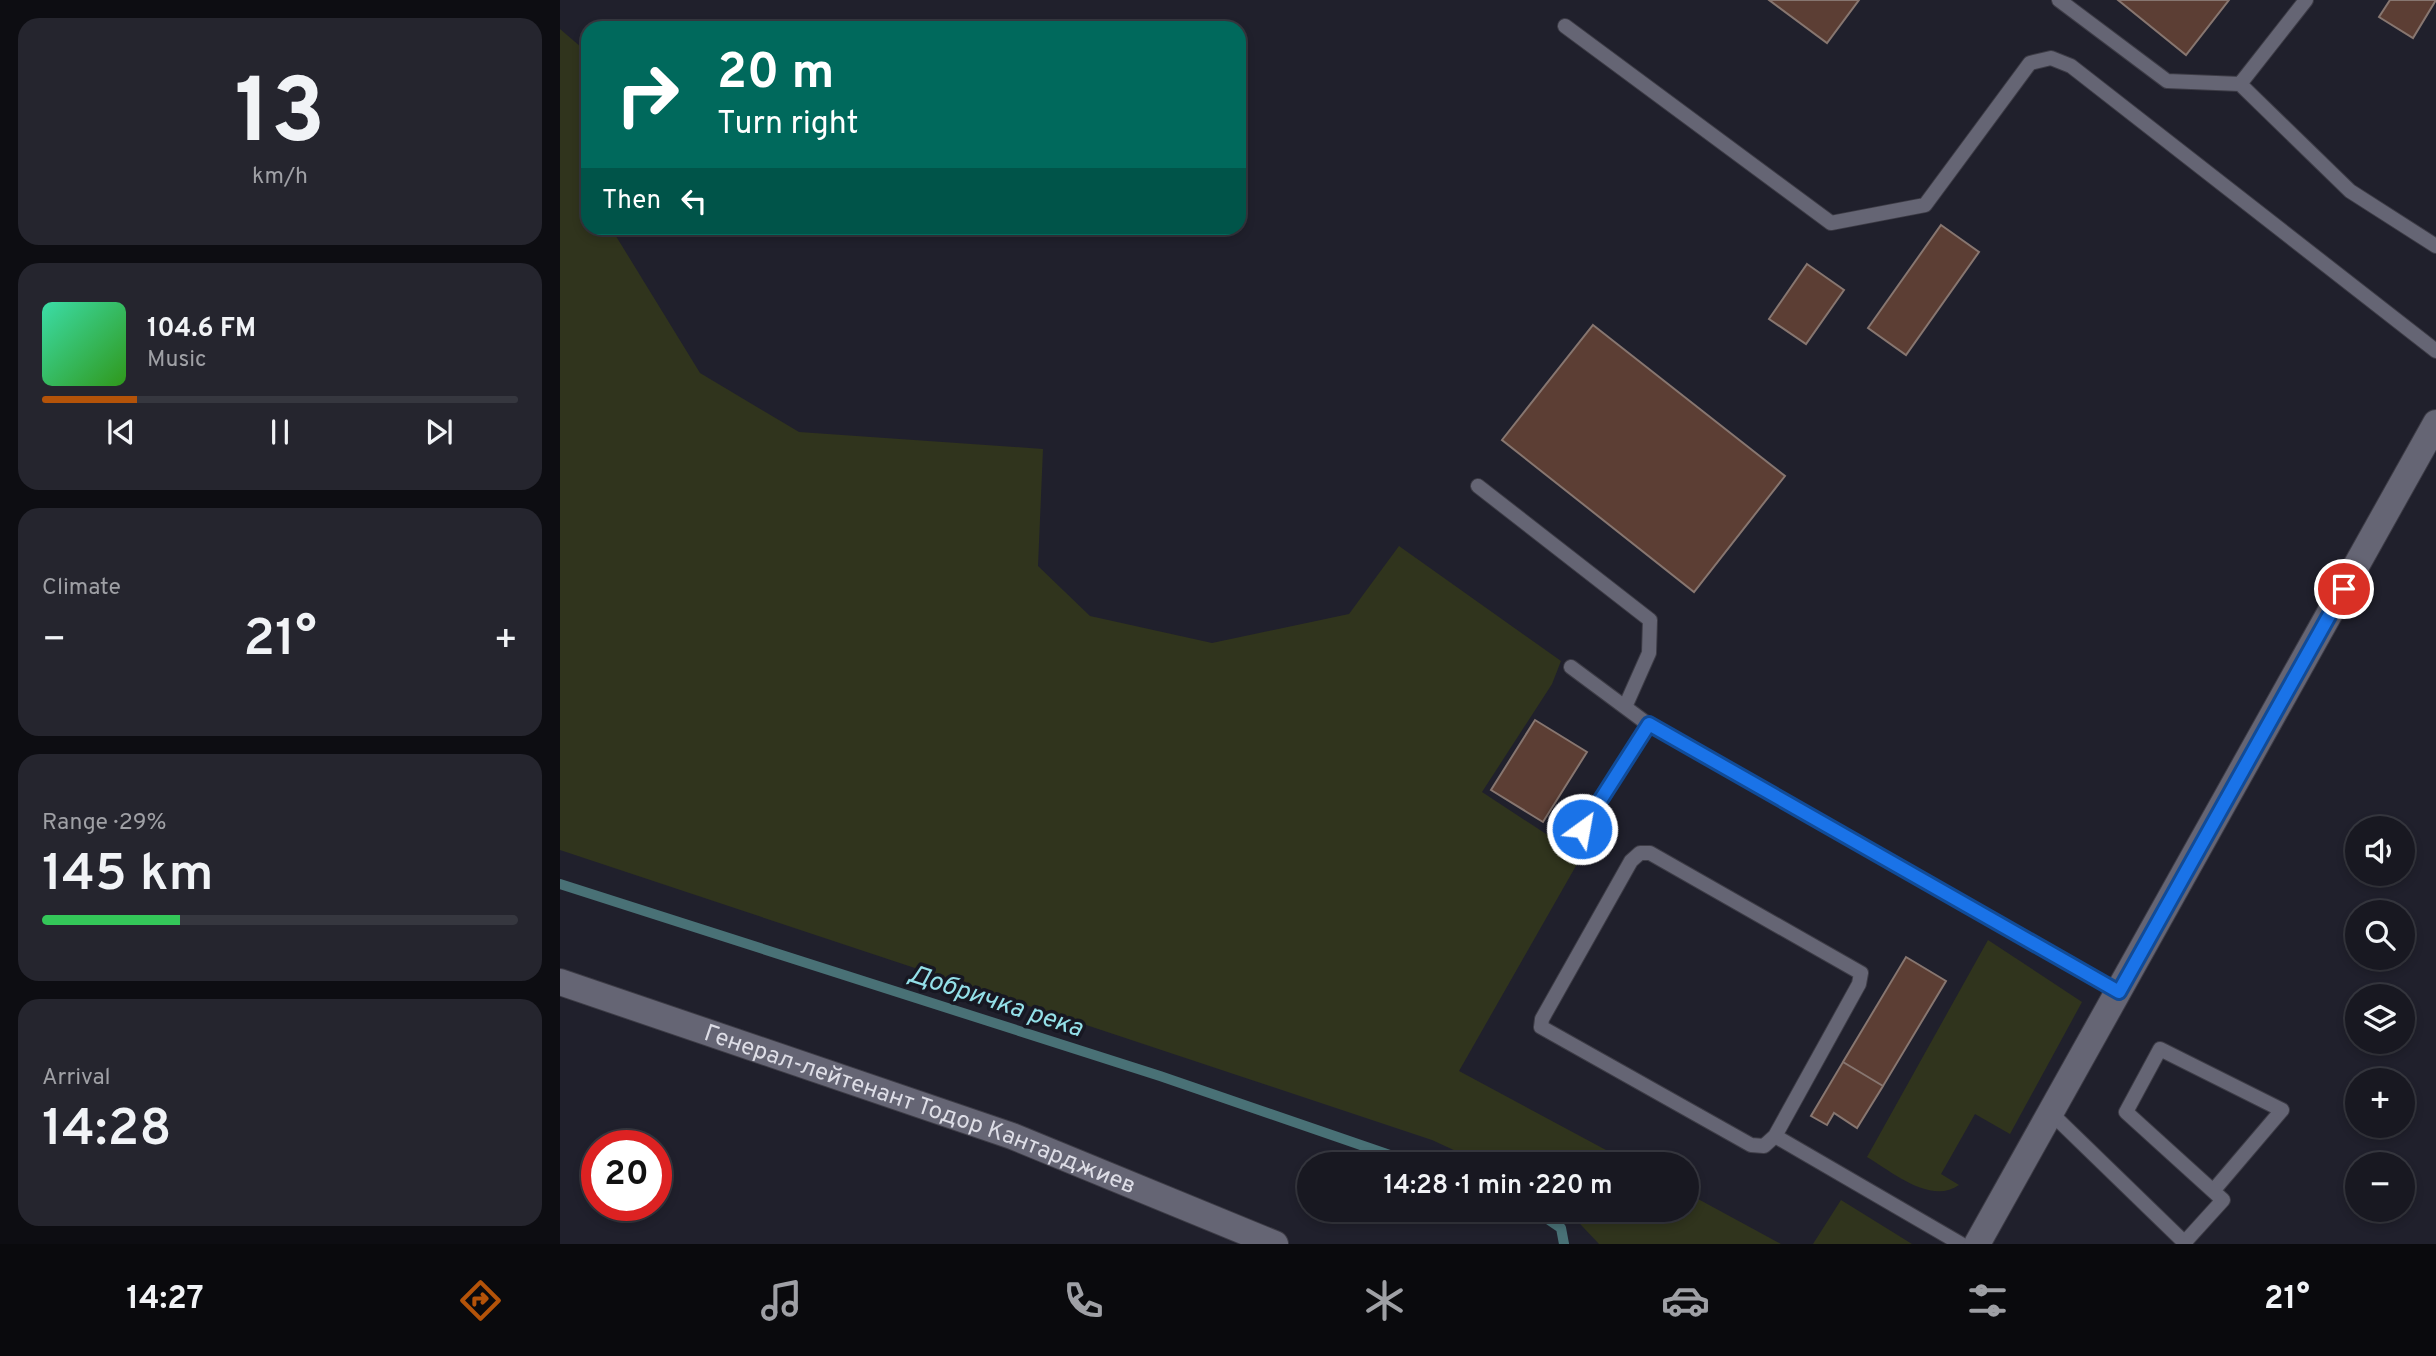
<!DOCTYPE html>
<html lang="en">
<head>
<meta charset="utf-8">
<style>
  :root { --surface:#181821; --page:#25252e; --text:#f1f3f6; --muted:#9fa0a5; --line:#36373f; --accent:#b45309 }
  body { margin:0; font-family:Overpass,sans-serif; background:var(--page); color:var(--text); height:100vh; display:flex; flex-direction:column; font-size:26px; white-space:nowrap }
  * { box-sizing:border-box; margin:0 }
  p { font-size:23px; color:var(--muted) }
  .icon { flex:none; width:38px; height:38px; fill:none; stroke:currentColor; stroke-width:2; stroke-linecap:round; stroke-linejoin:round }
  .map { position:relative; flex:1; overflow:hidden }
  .side { display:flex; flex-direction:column; gap:18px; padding:18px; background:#0d0d12; width:560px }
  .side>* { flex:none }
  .banner { position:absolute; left:21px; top:21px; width:665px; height:214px; border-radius:21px; box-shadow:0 4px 10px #0003,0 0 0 2px var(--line); background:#00695c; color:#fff; overflow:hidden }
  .controls { position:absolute; left:1785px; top:816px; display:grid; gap:14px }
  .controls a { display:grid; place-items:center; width:70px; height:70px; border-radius:50%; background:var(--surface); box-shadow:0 4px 10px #0003,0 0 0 2px var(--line); font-size:35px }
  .speed { position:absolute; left:21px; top:1130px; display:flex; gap:14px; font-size:35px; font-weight:700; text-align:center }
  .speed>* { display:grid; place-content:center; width:91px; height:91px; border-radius:50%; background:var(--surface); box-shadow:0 4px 10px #0003,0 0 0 2px var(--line); line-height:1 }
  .speed .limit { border:10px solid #d22; background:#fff; color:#111 }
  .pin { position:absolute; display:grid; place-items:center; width:60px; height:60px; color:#fff; margin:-30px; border:4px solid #fff; border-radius:50%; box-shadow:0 2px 7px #0007 }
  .me { position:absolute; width:77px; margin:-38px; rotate:32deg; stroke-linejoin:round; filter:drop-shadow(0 0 5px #0008) }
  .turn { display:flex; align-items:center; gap:24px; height:147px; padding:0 21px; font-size:32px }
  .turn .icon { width:91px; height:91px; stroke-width:2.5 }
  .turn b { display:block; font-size:49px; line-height:60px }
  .then { display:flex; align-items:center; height:66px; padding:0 21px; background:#0003; gap:14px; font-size:26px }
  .big { font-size:52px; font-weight:600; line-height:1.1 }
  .side .tile { flex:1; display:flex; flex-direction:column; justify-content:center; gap:10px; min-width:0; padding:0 24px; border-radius:21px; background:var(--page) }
  .side .dial { align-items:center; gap:0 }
  .dial b { font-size:91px; line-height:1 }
  .song { display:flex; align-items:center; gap:21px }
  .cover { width:84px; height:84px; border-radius:10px; background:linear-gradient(135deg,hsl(160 70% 55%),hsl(110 70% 35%)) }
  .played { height:7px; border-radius:4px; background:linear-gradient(90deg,var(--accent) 20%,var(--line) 20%) }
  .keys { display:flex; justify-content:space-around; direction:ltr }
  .heat { display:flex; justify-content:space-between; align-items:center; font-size:38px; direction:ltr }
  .charge { height:10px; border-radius:5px; background:linear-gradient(90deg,#34c759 29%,var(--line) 0) }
  .trip { position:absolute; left:737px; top:1152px; width:402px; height:70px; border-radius:35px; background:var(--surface); box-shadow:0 4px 10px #0003,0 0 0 2px var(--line); font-weight:600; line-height:70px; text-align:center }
  .menu { display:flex; height:112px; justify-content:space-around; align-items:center; background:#0a0a0d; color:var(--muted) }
  .menu .icon { width:49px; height:49px }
  .menu .active { color:var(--accent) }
  .menu b { font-size:32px; color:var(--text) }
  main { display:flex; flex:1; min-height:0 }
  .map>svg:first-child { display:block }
  .green { fill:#30341d }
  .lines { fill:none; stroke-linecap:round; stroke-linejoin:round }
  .stream { stroke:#497176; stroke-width:10 }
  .building { fill:#5c3e34; stroke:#877670; stroke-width:2 }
  .service-casing { stroke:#3d3c46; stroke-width:16 }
  .minor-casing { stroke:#3d3c46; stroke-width:28 }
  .service { stroke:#656574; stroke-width:14 }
  .minor { stroke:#656574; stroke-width:26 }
  .route-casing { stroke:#114b97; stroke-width:18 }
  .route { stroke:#1a73e8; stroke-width:12 }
  .labels { text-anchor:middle; stroke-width:7; stroke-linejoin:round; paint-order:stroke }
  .street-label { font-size:24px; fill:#dddde6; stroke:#171722 }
  .water-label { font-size:26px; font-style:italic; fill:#94e0e9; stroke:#171722 }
</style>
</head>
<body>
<main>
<section class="side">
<div class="tile dial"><b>13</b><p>km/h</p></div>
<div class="tile">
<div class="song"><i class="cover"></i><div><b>104.6 FM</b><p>Music</p></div></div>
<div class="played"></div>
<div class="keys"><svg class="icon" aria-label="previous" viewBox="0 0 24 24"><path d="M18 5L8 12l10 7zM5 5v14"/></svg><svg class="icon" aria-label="pause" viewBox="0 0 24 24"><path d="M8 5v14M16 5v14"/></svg><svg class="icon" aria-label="next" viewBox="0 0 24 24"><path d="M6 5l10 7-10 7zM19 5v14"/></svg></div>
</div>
<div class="tile"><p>Climate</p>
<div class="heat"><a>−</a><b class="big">21°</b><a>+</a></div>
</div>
<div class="tile"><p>Range · 29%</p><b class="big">145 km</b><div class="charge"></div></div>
<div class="tile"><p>Arrival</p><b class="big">14:28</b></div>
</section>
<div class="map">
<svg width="1876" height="1244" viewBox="0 0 1876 1244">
  <rect width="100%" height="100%" fill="#20202c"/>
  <path class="green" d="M0 29 28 53V228H51L140 373 239 432 483 449 478 566 530 616 652 643 789 614 839 546 1001 661 992 684 922 792 1021 857 899 1071 1072 1164H924L872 1140 0 850Z
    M1428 940 1522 1002 1450 1134 1415 1114 1381 1174 1399 1185C1371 1205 1332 1172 1307 1157Z
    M1127 1193 1221 1244H1039L1006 1209H1127Z
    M1281 1200 1352 1244H1253Z"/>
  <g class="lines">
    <path class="stream" d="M0 884 600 1076 856 1164
      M973 1209 1001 1228 1004 1244"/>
  </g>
  <path class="building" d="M1209 0H1299L1267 43Z
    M1558 0H1669L1626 55Z
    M1830 0H1876L1853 38 1819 17Z
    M1381 225 1419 252 1346 355 1308 328Z
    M1247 264 1284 290 1246 344 1209 319Z
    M1033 325 1225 476 1134 592 942 440Z
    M975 720 1027 752 983 822 931 790Z
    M1346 957 1386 981 1323 1086 1283 1062Z
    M1283 1062 1323 1086 1297 1128 1274 1113 1267 1125 1251 1116Z"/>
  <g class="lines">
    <g class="service-casing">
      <path id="service" d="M1499 0 1607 81 1680 84
        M1746 0 1680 84 1790 191 1876 246
        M1005 26 1271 223 1365 205 1470 63 1491 58 1511 66 1876 351
        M918 486 1090 620 1089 653 1065 707
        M1011 667 1085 722 1559 992
        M1022 829 1089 724
        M1491 1113 1626 1244
        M1215 1136 1204 1146 1191 1145 981 1027 982 1019 1071 861 1080 853H1090L1301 973 1299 984 1215 1136 1401 1244
        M1624 1243 1663 1200 1566 1112 1600 1049 1722 1110 1653 1191"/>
    </g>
    <g class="minor-casing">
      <g id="minor">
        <path id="s1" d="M0 982 452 1136 715 1244"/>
        <path d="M1417 1244 1876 423"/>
      </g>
    </g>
    <use href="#service" class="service"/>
    <use href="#minor" class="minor"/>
  </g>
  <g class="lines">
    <g class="route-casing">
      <path id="route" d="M1022 829 1089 724 1559 992 1784 589"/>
    </g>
    <use href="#route" class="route"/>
  </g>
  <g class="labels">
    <g class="street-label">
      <text dy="8" stroke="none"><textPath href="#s1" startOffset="382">Генерал-лейтенант Тодор Кантарджиев</textPath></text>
    </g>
    <g class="water-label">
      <text transform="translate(436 1000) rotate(18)" y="9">Добричка река</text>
    </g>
  </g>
</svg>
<div class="controls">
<a><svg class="icon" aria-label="sound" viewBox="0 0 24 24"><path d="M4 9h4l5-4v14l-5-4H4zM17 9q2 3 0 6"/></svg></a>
<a><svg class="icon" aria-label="search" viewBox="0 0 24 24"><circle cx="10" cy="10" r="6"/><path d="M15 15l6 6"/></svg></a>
<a><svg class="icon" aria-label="layers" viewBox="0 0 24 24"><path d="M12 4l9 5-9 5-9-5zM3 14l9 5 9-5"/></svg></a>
<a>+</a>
<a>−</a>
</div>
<div class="speed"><div class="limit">20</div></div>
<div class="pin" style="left:1784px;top:589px;background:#d93025"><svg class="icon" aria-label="arrive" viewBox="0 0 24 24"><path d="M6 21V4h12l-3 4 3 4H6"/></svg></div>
<svg class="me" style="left:1022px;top:829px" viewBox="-20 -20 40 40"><circle r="17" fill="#1a73e8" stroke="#fff" stroke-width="3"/><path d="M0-11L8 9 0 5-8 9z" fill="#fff"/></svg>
<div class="trip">14:28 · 1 min · 220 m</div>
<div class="banner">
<div class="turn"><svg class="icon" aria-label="right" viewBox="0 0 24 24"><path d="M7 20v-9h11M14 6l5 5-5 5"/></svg><div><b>20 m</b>Turn right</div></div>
<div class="then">Then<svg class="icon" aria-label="left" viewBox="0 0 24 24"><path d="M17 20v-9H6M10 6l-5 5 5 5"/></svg></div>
</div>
</div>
</main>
<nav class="menu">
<b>14:27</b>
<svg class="icon active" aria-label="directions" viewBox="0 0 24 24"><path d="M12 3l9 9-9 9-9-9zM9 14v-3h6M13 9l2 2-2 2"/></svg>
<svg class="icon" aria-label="music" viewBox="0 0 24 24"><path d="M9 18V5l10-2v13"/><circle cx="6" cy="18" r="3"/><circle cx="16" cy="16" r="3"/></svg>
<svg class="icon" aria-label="phone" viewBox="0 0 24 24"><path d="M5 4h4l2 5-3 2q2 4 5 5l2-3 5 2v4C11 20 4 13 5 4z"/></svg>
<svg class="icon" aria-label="climate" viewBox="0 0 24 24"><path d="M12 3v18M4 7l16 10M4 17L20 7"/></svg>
<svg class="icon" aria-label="car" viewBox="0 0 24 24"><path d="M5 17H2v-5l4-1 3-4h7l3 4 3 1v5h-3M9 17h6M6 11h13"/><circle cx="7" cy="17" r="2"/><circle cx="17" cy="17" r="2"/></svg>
<svg class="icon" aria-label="filters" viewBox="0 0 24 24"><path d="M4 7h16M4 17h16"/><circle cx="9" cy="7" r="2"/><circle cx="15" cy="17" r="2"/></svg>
<b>21°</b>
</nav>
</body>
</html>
